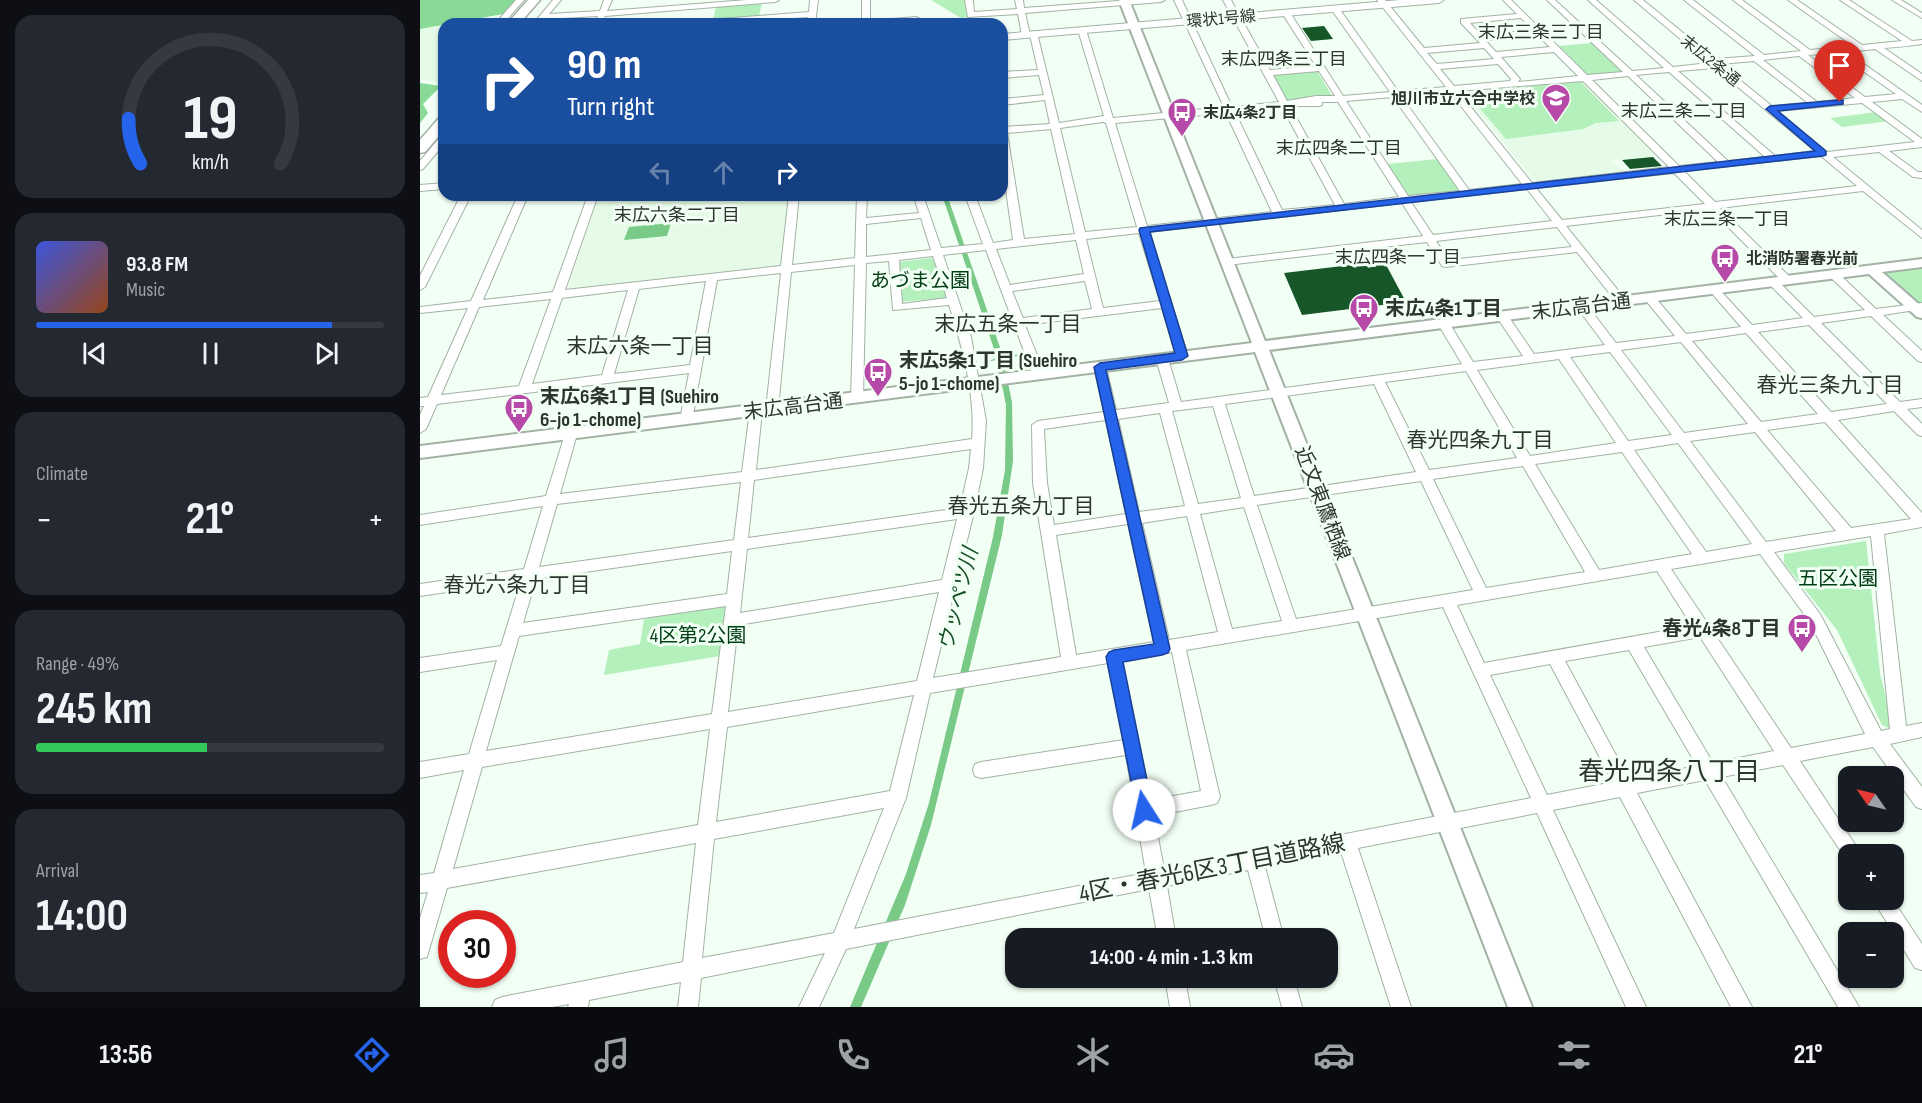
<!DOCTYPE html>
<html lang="en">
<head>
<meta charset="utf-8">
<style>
  :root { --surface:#171b24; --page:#242831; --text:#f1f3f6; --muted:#9ea1a6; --line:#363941; --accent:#2563eb }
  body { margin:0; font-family:"Sofia Sans Condensed","Noto Sans JP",sans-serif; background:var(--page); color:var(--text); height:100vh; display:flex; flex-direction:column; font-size:22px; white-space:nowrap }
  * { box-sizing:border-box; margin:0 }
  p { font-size:20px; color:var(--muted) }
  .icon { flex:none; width:33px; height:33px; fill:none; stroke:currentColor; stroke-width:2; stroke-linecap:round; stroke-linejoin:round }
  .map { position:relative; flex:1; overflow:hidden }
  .details { display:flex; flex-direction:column; gap:15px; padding:15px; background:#0d0f14; width:420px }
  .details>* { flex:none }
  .top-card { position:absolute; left:18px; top:18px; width:570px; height:183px; border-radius:18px; box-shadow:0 2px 4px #0004; background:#1a4fa0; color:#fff; overflow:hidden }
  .needle { width:39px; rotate:304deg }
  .controls { position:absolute; left:1418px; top:766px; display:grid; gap:12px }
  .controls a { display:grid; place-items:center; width:66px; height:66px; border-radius:12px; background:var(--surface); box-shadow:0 2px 4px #0004; font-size:30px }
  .speed { position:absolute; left:18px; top:910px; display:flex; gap:12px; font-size:30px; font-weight:700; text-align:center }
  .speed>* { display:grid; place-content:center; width:78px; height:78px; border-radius:50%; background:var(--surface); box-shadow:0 2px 4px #0004; line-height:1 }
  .speed .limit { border:9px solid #d22; background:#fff; color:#111 }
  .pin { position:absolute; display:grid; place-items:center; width:51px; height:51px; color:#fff; margin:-62px -26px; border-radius:50% 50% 50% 0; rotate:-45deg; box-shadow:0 0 6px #0007 }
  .pin .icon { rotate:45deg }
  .me { position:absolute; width:66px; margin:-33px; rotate:350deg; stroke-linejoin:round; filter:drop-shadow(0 0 4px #0008) }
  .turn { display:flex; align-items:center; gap:21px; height:126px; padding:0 30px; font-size:27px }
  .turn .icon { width:78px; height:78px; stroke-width:2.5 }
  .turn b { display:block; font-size:42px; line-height:51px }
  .lanes { display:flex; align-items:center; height:57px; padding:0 30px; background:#0003; justify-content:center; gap:30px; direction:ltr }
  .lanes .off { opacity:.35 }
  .big { font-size:45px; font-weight:700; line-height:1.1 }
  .details .card { flex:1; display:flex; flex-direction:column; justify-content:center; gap:9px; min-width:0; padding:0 21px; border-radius:18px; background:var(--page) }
  .details .dial { align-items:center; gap:0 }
  .dial svg { height:156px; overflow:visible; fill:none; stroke:var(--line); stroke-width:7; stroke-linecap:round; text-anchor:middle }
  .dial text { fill:var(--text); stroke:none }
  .song { display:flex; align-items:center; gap:18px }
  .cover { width:72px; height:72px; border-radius:9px; background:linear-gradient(135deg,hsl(230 70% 55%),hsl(20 70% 35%)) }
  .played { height:6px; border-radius:3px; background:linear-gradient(90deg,var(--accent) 85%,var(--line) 85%) }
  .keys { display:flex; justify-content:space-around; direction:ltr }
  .heat { display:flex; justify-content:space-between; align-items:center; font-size:33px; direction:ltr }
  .charge { height:9px; border-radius:4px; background:linear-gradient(90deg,#34c759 49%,var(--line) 0) }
  .trip { position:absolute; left:585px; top:928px; width:333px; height:60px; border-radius:18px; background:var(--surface); box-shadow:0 2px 4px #0004; font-weight:700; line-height:60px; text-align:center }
  .tabs { display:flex; height:96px; justify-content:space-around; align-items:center; background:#090b0e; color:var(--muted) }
  .tabs .icon { width:42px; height:42px }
  .tabs .on { color:var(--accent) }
  .tabs b { font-size:27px; color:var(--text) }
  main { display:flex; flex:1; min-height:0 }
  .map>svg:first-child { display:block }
  .built { fill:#e5fbe7 }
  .green { fill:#b3f0bc }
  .forest { fill:#89da97 }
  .water { fill:#79c987 }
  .building { fill:#175628 }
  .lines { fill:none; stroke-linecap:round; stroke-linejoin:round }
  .minor-casing { stroke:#a3b2a5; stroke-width:2 }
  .tertiary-casing { stroke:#a3b2a5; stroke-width:4 }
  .primary-casing { stroke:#a3b2a5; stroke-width:2 }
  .trunk-casing { stroke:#a3b2a5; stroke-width:3 }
  .minor { fill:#fff; fill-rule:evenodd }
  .tertiary { fill:#fff; fill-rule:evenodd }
  .primary { fill:#fff; fill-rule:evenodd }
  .trunk { fill:#fff; fill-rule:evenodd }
  .route { fill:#2563eb; stroke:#184099; stroke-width:1.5 }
  .labels { text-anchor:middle; stroke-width:6; stroke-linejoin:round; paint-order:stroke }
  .far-street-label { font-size:16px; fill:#2e342e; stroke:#f2fff4 }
  .far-poi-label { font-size:16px; font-weight:bold; fill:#2e342e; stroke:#f2fff4; text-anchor:start }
  .far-neighbourhood-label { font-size:18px; fill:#2e342e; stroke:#f2fff4 }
  .park-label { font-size:20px; fill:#003e14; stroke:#f2fff4 }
  .street-label { font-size:20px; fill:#2e342e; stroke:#f2fff4 }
  .poi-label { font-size:20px; font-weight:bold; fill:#2e342e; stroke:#f2fff4; text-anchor:start }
  .neighbourhood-label { font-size:21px; fill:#2e342e; stroke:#f2fff4 }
  .water-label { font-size:21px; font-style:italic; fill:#154f24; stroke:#f2fff4 }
  .near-street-label { font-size:24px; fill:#2e342e; stroke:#f2fff4 }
  .near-neighbourhood-label { font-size:26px; fill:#2e342e; stroke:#f2fff4 }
</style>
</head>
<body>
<main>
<section class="details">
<div class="card dial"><svg viewBox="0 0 100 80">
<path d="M14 69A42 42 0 1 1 86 69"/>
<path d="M14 69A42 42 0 0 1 8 46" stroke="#2563eb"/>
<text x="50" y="56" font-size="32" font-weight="700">19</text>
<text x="50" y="72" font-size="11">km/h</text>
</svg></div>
<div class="card">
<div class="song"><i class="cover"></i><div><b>93.8 FM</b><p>Music</p></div></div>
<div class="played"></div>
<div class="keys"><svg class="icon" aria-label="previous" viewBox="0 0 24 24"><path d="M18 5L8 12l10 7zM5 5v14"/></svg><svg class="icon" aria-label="pause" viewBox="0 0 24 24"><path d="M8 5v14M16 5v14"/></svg><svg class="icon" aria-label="next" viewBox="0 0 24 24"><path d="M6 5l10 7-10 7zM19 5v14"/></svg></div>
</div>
<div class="card"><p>Climate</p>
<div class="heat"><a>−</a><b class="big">21°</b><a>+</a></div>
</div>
<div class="card"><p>Range · 49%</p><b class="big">245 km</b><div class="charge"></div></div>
<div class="card"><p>Arrival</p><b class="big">14:00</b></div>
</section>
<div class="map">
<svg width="1502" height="1007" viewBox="0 0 1502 1007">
  <rect width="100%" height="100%" fill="#f2fff4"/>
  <path class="built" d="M24 25V82L22 84 0 79V29Z
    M1161 81 1236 156 1190 161 1205 171 1118 181 1113 179 1043 92Z
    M201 195H370L363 265 151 290 148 287 177 201 185 197Z"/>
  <path class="green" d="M511 0H544L547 17 541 18Z
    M342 3 339 16 293 19 296 7 299 6Z
    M1172 43 1205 73 1169 76 1139 46Z
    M896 69 912 96 867 100 852 73Z
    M1160 81 1199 121 1176 123 1163 129 1086 139 1051 98 1057 92Z
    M1457 112 1470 121 1422 127 1410 118Z
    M1018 159 1040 191 988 196 967 164Z
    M511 258 516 260 527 298 479 302V262Z
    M1502 263V314L1451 269Z
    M1446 541 1460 673 1473 728H1468L1462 725 1417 630 1364 563V554Z
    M301 605 306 609 300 656 184 675 189 650 220 644 224 619Z"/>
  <path class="forest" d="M0 0H95L83 14 0 29Z
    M0 83 21 86 3 104 8 113 0 123Z"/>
  <path class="water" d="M522 195H527L583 356 600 354 601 356 583 359 592 402 593 461 582 535 511 825 485 905 441 1007H430L486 874 509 803 573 537 585 470 586 405 577 360 565 362 577 358Z
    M251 223 247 236 204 240 209 227Z"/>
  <path class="building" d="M904 26 913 39 891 41 882 28Z
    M1233 157 1242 166 1210 169 1202 160Z
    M964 261 986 302 882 315 864 273Z"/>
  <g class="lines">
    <g class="minor-casing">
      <path id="minor" d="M96 0H104L83 24H75Z
        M133 0H141L129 14 180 11 184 0H192L187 11 327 0H359L355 2 185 16 182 24H174L178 16 125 19 121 24H113Z
        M390 0H398L395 24H387L388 17 292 24H258L262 22 389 12Z
        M442 0H450V21L496 17 500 19 469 24H442Z
        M545 0H553L554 12 597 9 595 0H603L604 8 712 0H745L741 2 605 13 610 35 606 37 602 35 598 14 548 17Z
        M754 0H762L812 107 859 102 803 0H811L850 70 896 66 862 13 869 11 923 96 970 92 911 9 915 7H918L978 91 1026 87 957 0H965L1004 48 1060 43 1041 23V19L1097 14 1083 0H1091L1167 75 1203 72 1127 0H1135L1212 71 1244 68 1168 0H1176L1253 67 1289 63 1214 0H1223L1295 59 1335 56 1264 0H1273L1344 55 1381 51 1313 0H1322L1390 50 1433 46 1368 0H1377L1442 45 1482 41 1420 0H1429L1492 41 1502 40V44C1490 46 1478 47 1464 48L1502 74V81L1455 49 1427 52 1502 105V112L1482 99 1452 102 1502 139V147L1469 151 1498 172H1502V178L1493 177 1459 152 1413 157 1502 230V238L1443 191 1300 208 1371 278 1372 280 1367 283 1363 282 1290 209 1146 226 1205 299V303H1197L1157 252 1026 267 1022 266 1007 242 807 265 802 262 807 259 1003 236 982 203 729 232 768 356 766 359H758L756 356 742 308 605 325 625 375 619 379 613 375 566 250 523 255 551 337 566 421 563 468 554 512 513 678 641 657 613 483 612 425 618 421 684 412 674 367 676 364 680 363 686 367 696 410 749 403 736 359 742 355 748 359 761 402 1042 364 1018 324 1024 320 1028 321 1053 362 1103 356 1076 316 1082 312 1086 313 1114 354 1185 345 1156 306 1162 303 1166 304 1196 343 1255 336 1223 297 1229 294 1233 295 1266 334 1321 327 1288 289 1293 286 1297 287 1332 325 1383 318 1349 284V280H1357L1394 317 1445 310 1409 276 1408 274 1413 271 1417 272 1456 309 1502 303V309L1463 315 1502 351V362L1498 361 1451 316 1401 323 1480 402 1502 399V407L1487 409 1502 424V436L1498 435 1474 411 1418 420 1502 513V527L1464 534 1486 726 1502 723V737L1470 744 1502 787V809L1496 807 1453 747 1380 761 1438 849 1441 855H1428V862L1363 765 1302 777 1439 1007H1418L1285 780 1217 793 1332 1007H1311L1200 797 1133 810 1226 1007H1206L1117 813 938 848 991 1007H971L921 852 845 867 864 939H846L828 870 747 886 756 939H738L729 889 426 949 399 1007H379L405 953 281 978 278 1007H258L261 982 169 1000 168 1007H148L149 1004 132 1007H72L75 1000 82 997 263 962 276 843 27 888 9 950 7 957 0 959V918L8 892 0 893V875L14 873 44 770 0 778V762L49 754 77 660 0 672V658L81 646 101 581 0 596V584L104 569 123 506 0 525V515L126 496 145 434 151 430 157 434 140 494 322 472 330 411 336 407 342 411 336 470 552 439C556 397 542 345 529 305L473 310 469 261 446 263 443 398 437 402 431 398 435 265 371 272 358 409 352 413 346 409 361 273 297 280 272 420 266 424 260 420 269 373 17 404 6 429 0 433V415L4 406H0V398L8 397 48 308 0 313V307L51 301 98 195H108L63 300 133 292 168 195H178L145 290 361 266 369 195H379L372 265 435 258 437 195H447L446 218 499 213 493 195H503L521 248 563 244 545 195H555L573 243 593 240 582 161V127L630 124 625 100 582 105V99L624 95 619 75 582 78V72L618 70 610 35 617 33 639 123 684 116 658 30 662 28 666 30 693 118 804 107ZM1101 18 1113 30 1061 35 1050 23ZM1117 35 1130 47 1076 52 1065 40ZM1064 48 1074 59 1017 64 1007 53ZM1134 52 1158 76 1098 82 1100 79 1081 57ZM1417 53 1476 94 1445 97 1388 55ZM1379 56 1435 98 1397 102 1343 60ZM1334 61 1388 103 1352 106 1300 64ZM1078 64 1091 79 1090 81 1034 86 1020 69ZM1295 68 1395 151 1355 156 1258 71ZM899 71 915 96H896L867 101 853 75ZM1249 72 1345 157 1308 161 1216 75ZM1208 76 1298 162 1259 166 1172 80ZM1163 81 1249 167 1112 183 1038 91ZM1029 91 1102 184 1049 190 981 96ZM973 97 1040 191 988 196 926 101ZM902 102H918L979 197 924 204 870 106H899L902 105ZM1442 103 1495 142 1407 152 1357 111ZM862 107 915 205 862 210 815 112ZM806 113 852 212 727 226 695 123ZM683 122 686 123 717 227 665 232 640 128ZM631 129 655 234 604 239 587 133ZM1401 156 1437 186 1295 202 1264 171ZM1254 173 1285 204 1142 220 1116 188ZM1107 189 1132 221 1013 235 991 202ZM501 218 511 250 446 257V224ZM1137 227 1152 247 1029 260 1016 241ZM719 233 740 301 683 308 666 239ZM656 240 664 274 590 285 576 249ZM513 256 527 298 482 304 479 260ZM286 281 270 365 194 374 219 289ZM665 281 672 309 603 318 592 291ZM208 290 182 375 112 384 142 298ZM131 299 99 386 21 395 59 307ZM1389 325 1467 404 1411 412 1338 332ZM1326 333 1398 414 1341 422 1272 341ZM1261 342 1328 424 1264 433 1201 350ZM1190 352 1252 435 1208 441 1150 357ZM1139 359 1196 443 1110 456 1057 370ZM1046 371 1097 458 1009 470 965 382ZM954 384 996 472 834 496 805 404ZM793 406 821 498 778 504 752 411ZM740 413 765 506 719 512 698 419ZM686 420 706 514 634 525 627 483 624 429ZM1405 422 1491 519 1431 528 1347 430ZM1335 432 1416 531 1346 542 1270 441ZM1258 443 1332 544 1286 552 1214 450ZM551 449 549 468 540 508 328 538 334 480ZM1202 452 1272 554 1179 570 1115 464ZM1103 466 1165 572 1066 588 1013 479ZM1001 481 1053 590 876 619 837 505ZM321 482 314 540 119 567 137 504ZM824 507 862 621 812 629 780 514ZM767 516 798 632 749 640 722 523ZM537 519 522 580 320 613 327 549ZM708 524 734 642 656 655 636 535ZM1451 536 1470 729 1461 731 1400 614 1354 552ZM312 551 307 594 103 623 116 579ZM1340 554 1390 622 1445 734 1371 748 1251 569ZM1237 571 1272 626 1064 663 1037 605ZM519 592 497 681 308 712 318 625ZM306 606 292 714 66 751 99 636ZM1023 607 1111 798 744 869 734 816 791 805 797 803 800 797 766 650ZM1280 637 1354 751 1293 763 1224 647ZM1209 650 1277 766 1209 779 1145 661ZM752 652 781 791 731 800 702 661ZM688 663 704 740 561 762 555 764 553 770 555 776 561 778 706 755 726 873 434 929 486 798 510 693ZM1130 664 1193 782 1127 795 1070 675ZM494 695 470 791 296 822 307 727ZM290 729 278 825 33 869 62 767ZM464 808 414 933 282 958 294 839Z
        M1472 0H1481L1502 13V18Z
        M24 135V144L3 169 0 170V161L21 136Z
        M24 183V189L0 191V185Z
        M41 195H51L5 287 0 290V276Z
        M1453 900H1473L1502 944V970L1495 968Z
        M745 978H765L770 1007H750Z
        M854 978H874L882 1007H862Z"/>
    </g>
    <g class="tertiary-casing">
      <path id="tertiary" d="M699 0H709L845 341 1502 259V267L1462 272 1502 307V318L1497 317 1449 274 849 350 1112 1007H1088L835 352 0 458V446L832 343Z"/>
    </g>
    <g class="primary-casing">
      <path id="primary" d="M980 0H1024L1019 3 582 40V34Z"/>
    </g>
    <g class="trunk-casing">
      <path id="trunk" d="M108 0H120L99 24H87Z
        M24 117V130L5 152 0 153V140L19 118Z"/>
    </g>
    <use href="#minor" class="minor"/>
    <use href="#tertiary" class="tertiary"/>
    <use href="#primary" class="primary"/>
    <use href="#trunk" class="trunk"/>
  </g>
  <path class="route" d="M1420 100H1423V104L1358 111 1406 151V155L1403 156 730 232 768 356 762 360 686 370 750 649 748 653 742 655 703 662 733 810 730 816 724 818 718 816 686 657 689 652 694 650 734 644 674 367 680 363 755 353 719 230 720 228 1395 151 1346 109 1350 106Z"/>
  <defs>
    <g id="school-pin" transform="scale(1.5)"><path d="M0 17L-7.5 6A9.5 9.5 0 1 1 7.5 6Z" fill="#b74aa9" stroke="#f2fff4"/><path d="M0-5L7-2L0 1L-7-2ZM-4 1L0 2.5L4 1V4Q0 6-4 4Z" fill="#fff"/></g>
    <g id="bus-pin" transform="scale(1.5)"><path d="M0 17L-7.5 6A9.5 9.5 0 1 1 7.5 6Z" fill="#b74aa9" stroke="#f2fff4"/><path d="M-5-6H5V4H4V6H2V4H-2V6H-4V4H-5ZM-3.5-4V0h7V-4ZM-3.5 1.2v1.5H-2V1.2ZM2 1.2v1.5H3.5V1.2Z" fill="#fff"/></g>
  </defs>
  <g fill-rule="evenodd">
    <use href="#school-pin" x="1136" y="98"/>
    <use href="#bus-pin" x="762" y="112"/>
    <use href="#bus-pin" x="1305" y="258"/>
    <use href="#bus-pin" x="944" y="308"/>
    <use href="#bus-pin" x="458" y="372"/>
    <use href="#bus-pin" x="99" y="408"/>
    <use href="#bus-pin" x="1382" y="628"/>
  </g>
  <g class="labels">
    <g class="far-street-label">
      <text transform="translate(801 18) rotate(-5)" y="6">環状1号線</text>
      <text transform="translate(1291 60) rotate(39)" y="6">末広2条通</text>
    </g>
    <g class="far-poi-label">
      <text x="1115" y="104" text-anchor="end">旭川市立六合中学校</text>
      <text x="783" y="118">末広4条2丁目</text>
      <text x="1326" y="264">北消防署春光前</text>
    </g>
    <g class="far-neighbourhood-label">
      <text x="1121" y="38">末広三条三丁目</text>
      <text x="864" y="65">末広四条三丁目</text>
      <text x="1264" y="117">末広三条二丁目</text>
      <text x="919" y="154">末広四条二丁目</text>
      <text x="257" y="221">末広六条二丁目</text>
      <text x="1307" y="225">末広三条一丁目</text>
      <text x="978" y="263">末広四条一丁目</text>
    </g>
    <g class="park-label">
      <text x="500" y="287">あづま公園</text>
      <text x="1418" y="585">五区公園</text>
      <text x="278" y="642">4区第2公園</text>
    </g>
    <g class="street-label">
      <text transform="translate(1161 306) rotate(-7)" y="7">末広高台通</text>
      <text transform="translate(373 406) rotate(-7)" y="7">末広高台通</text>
      <text transform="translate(903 503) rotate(69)" y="7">近文東鷹栖線</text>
    </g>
    <g class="poi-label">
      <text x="965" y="315">末広4条1丁目</text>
      <text x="479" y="367">末広5条1丁目 (Suehiro<tspan x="479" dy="23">5-jo 1-chome)</tspan></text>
      <text x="120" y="403">末広6条1丁目 (Suehiro<tspan x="120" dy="23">6-jo 1-chome)</tspan></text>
      <text x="1361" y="635" text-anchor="end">春光4条8丁目</text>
    </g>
    <g class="neighbourhood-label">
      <text x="588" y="331">末広五条一丁目</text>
      <text x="220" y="353">末広六条一丁目</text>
      <text x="1410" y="392">春光三条九丁目</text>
      <text x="1060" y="447">春光四条九丁目</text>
      <text x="601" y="513">春光五条九丁目</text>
      <text x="97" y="592">春光六条九丁目</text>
    </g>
    <g class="water-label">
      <text transform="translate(538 599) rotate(-76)" y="7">ウッペツ川</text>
    </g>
    <g class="near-street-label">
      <text transform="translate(792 868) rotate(-11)" y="8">4区・春光6区3丁目道路線</text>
    </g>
    <g class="near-neighbourhood-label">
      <text x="1249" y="780">春光四条八丁目</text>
    </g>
  </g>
</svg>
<div class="controls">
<a><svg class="needle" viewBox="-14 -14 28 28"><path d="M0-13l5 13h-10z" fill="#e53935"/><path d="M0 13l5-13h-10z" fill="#9ea1a6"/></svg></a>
<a>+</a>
<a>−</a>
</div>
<div class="speed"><div class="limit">30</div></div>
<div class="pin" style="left:1420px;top:102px;background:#d93025"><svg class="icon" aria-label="arrive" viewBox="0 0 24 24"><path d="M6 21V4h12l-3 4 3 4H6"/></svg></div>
<svg class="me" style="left:724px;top:810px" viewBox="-20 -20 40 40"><circle r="19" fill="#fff"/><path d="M0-13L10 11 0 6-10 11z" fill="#2563eb"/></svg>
<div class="trip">14:00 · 4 min · 1.3 km</div>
<div class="top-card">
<div class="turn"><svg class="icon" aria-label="right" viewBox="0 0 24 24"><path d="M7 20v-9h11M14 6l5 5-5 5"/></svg><div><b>90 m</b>Turn right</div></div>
<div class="lanes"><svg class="icon off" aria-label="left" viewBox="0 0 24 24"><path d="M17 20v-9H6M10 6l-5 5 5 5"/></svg><svg class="icon off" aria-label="ahead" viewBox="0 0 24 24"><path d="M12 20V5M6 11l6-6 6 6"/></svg><svg class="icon" aria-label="right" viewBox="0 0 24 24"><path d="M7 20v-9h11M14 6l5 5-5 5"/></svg></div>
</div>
</div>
</main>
<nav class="tabs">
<b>13:56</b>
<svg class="icon on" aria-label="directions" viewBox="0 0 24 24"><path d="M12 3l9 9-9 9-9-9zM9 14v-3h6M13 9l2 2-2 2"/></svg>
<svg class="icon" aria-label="music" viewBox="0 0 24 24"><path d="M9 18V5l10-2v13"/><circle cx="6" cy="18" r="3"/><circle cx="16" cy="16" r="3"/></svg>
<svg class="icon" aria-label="phone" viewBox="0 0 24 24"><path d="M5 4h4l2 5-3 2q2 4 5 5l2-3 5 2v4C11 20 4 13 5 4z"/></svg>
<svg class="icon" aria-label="climate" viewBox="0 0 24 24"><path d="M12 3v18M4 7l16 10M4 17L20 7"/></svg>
<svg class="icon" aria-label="car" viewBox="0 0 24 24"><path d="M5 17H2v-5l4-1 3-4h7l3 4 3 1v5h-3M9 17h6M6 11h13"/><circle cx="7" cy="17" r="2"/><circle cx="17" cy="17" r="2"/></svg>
<svg class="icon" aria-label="filters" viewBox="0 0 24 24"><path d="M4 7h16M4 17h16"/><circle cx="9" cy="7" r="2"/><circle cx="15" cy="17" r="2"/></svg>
<b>21°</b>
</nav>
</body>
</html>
